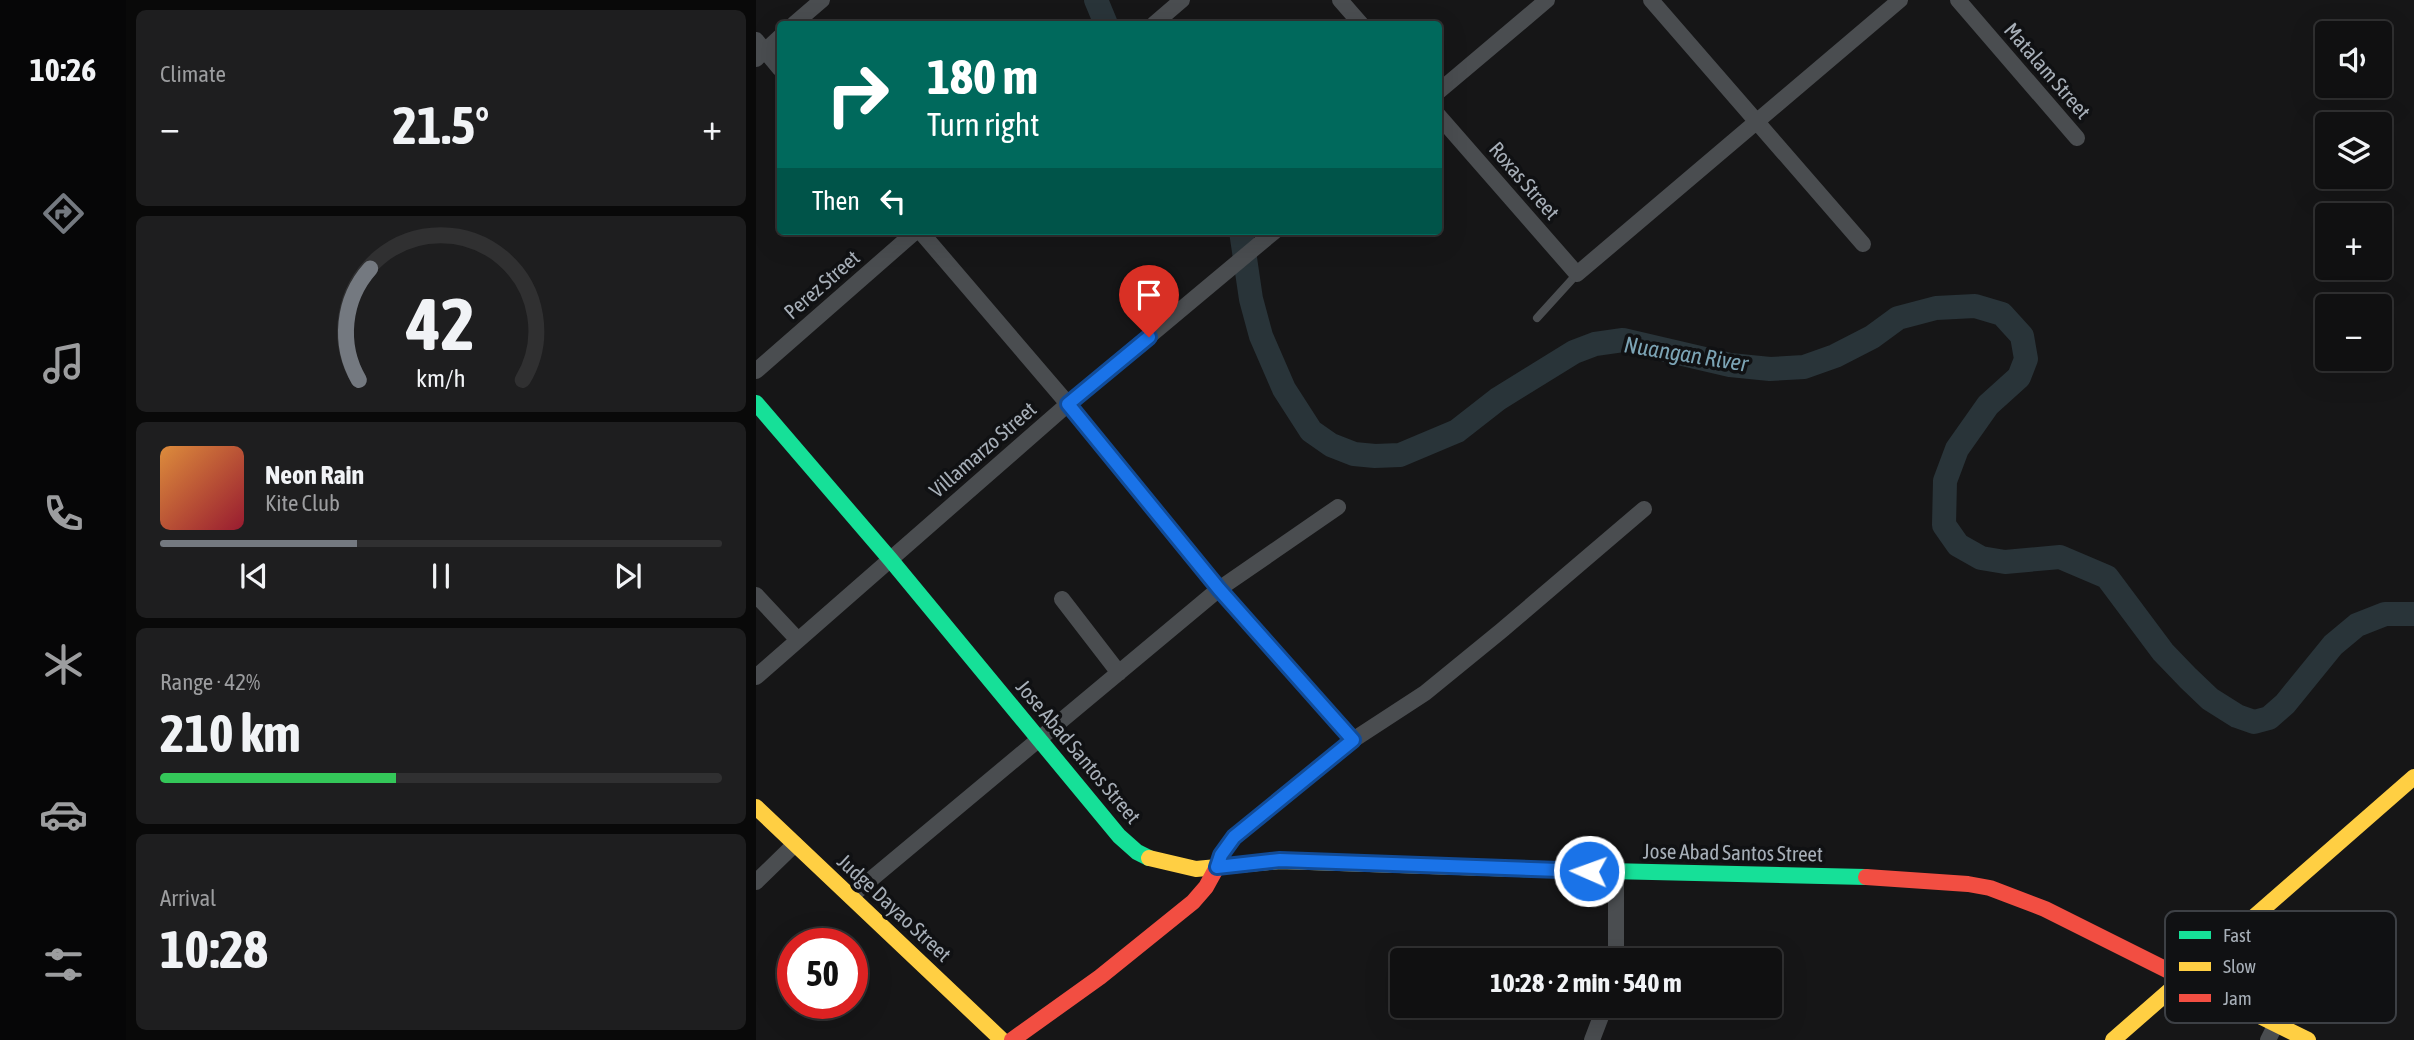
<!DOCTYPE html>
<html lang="en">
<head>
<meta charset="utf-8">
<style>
  :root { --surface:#101011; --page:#1e1e1f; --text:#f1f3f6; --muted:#9c9d9f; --line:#303031; --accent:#747980 }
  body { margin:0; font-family:"Asap Condensed",sans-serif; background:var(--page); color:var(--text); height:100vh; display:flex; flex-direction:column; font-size:26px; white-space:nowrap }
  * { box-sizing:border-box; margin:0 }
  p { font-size:23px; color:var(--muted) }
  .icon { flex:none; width:38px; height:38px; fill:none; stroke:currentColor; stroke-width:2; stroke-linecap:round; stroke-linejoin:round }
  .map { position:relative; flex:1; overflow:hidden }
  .panel { display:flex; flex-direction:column; gap:10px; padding:10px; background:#090909; width:630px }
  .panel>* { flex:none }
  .banner { position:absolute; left:21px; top:21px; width:665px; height:214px; border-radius:7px; box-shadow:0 7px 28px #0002,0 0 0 2px var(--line); background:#00695c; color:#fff; overflow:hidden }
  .controls { position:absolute; left:1559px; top:21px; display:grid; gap:14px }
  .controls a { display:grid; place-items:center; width:77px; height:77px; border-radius:7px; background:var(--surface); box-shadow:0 7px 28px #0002,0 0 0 2px var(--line); font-size:35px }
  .speed { position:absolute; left:21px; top:928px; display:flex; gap:14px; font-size:35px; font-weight:700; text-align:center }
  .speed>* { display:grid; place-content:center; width:91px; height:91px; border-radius:50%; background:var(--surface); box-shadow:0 7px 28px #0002,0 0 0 2px var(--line); line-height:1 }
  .speed .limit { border:10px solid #d22; background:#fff; color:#111 }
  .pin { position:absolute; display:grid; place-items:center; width:60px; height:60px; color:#fff; margin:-72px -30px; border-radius:50% 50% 50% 0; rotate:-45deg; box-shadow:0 0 7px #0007 }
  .pin .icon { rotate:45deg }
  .me { position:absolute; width:77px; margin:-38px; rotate:272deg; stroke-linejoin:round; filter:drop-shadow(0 0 5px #0008) }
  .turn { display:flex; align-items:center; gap:24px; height:147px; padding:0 35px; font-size:32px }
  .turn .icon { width:91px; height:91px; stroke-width:2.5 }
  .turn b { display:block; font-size:49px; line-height:60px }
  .then { display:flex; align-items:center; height:66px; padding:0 35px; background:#0003; gap:14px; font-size:26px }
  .big { font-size:52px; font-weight:700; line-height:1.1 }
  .panel .card { flex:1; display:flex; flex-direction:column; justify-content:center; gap:10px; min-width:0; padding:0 24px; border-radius:10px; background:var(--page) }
  .panel .dial { align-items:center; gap:0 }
  .dial svg { height:182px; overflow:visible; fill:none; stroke:var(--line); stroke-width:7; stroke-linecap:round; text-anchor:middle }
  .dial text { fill:var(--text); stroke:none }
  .song { display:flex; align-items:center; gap:21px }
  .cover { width:84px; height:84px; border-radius:10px; background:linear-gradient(135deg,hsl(30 70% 55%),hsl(350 70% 35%)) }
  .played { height:7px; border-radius:4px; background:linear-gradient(90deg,var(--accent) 35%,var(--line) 35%) }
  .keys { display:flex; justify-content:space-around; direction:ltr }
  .heat { display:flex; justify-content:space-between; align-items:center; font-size:38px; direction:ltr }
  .charge { height:10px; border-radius:5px; background:linear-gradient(90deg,#34c759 42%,var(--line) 0) }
  .trip { position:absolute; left:634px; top:948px; width:392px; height:70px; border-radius:7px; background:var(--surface); box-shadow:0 7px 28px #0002,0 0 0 2px var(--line); font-weight:700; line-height:70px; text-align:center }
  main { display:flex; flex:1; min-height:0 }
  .dock { display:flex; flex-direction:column; width:126px; justify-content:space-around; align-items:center; background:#060607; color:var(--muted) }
  .dock .icon { width:49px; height:49px }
  .dock .active { color:var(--accent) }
  .dock b { font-size:32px; color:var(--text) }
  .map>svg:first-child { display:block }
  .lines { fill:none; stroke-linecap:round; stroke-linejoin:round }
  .river { stroke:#293439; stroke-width:24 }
  .lane { stroke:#4a4d50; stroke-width:8 }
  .street { stroke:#4a4d50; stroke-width:16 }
  .fast { stroke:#16e098; stroke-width:16 }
  .slow { stroke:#ffcf43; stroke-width:16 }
  .jam { stroke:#f24e42; stroke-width:16 }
  .route-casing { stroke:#114b97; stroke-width:18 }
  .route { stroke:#1a73e8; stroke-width:12 }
  .labels { text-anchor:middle; stroke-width:7; stroke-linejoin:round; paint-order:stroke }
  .street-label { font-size:21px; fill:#a7afb8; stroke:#101113 }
  .water-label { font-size:23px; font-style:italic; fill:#7ca4b5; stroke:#101113 }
  .key { fill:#101113; stroke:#3d4045; stroke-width:2 }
  .key-label { font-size:19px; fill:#a7afb8 }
</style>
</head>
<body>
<main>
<nav class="dock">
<b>10:26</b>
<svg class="icon active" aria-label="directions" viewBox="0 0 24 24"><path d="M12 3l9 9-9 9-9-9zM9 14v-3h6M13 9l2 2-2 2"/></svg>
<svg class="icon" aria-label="music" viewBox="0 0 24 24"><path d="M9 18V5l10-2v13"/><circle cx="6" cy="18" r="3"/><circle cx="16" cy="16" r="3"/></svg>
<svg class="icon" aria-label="phone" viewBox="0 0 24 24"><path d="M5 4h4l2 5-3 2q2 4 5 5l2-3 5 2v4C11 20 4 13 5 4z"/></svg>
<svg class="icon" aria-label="climate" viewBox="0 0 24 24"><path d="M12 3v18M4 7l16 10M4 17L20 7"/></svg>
<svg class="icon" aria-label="car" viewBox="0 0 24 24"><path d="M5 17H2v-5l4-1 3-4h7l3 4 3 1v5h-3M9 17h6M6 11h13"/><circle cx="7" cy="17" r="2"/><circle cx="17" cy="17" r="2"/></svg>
<svg class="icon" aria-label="filters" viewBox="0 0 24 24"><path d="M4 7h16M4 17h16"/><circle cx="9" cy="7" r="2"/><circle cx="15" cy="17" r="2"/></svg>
</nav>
<section class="panel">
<div class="card"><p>Climate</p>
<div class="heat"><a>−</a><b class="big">21.5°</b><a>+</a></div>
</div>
<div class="card dial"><svg viewBox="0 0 100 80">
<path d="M14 69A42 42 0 1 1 86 69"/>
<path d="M14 69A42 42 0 0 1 19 20" stroke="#747980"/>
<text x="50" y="56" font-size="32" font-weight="700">42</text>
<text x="50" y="72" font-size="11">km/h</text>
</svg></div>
<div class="card">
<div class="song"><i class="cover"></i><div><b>Neon Rain</b><p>Kite Club</p></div></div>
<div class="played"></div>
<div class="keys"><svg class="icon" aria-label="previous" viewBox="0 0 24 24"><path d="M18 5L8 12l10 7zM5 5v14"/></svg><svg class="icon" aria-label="pause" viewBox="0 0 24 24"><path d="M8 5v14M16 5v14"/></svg><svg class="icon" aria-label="next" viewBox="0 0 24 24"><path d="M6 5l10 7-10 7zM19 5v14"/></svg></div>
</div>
<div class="card"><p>Range · 42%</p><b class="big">210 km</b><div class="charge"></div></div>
<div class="card"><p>Arrival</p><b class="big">10:28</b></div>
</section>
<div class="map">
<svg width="1658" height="1040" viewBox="0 0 1658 1040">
  <rect width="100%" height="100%" fill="#161617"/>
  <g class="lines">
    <path class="river" d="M340 0 350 24
      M485 231 495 299 505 336 528 389 555 431 575 445 598 454 619 456 644 455 701 431 742 399 818 352 839 344 867 340 974 365 1014 369 1048 367 1079 356 1116 337 1142 318 1180 308 1219 306 1246 314 1266 336 1270 359 1263 377 1232 405 1201 449 1189 481 1188 525 1202 545 1225 558 1249 562 1304 557 1351 577 1407 652 1432 678 1454 699 1481 716 1498 722 1513 718 1529 704 1577 645 1601 625 1629 614H1658"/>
    <path class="lane" d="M781 318 821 274"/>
    <path class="street" d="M584 0 605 24
      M895 0 1107 244
      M1202 0 1321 138
      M38 24 66 0
      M398 24 426 0
      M0 40 24 69
      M0 59 24 37
      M682 92 791 0
      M682 115 821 274 1144 0
      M164 231 312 404 463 589 597 740
      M0 371 160 231
      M0 595 42 640
      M306 599 363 673
      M0 677 312 404 519 231
      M461 867 465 855 478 837 597 740 669 693 745 631 888 509
      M0 882 39 844
      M95 896 463 589 582 507
      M860 961V872
      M836 1040 849 1006
      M1512 1040 1520 1024"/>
    <path class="fast" d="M0 403 134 559 363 836 381 852 393 858
      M763 869 1110 877"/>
    <path class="slow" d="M0 807 246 1040
      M393 858 440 869 524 861 763 869
      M1429 979 1552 1040
      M1357 1040 1658 777"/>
    <path class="jam" d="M1110 877 1212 884 1234 888 1289 909 1429 979
      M256 1040 344 977 437 902 450 887 461 867"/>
  </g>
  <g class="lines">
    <g class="route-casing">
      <path id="route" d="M393 337 312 404 463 589 597 740 478 837 465 855 461 867 524 860 833 871"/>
    </g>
    <use href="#route" class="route"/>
  </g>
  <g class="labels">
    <g class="street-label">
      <text transform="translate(1291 71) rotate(49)" y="7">Matalam Street</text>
      <text transform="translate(768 181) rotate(49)" y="7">Roxas Street</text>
      <text transform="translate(66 285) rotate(-41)" y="7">Perez Street</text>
      <text transform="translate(227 450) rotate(-41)" y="7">Villamarzo Street</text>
      <text transform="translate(322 752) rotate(50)" y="7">Jose Abad Santos Street</text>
      <text transform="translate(977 853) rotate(1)" y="7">Jose Abad Santos Street</text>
      <text transform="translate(138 908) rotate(43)" y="7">Judge Dayao Street</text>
    </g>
    <g class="water-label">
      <text transform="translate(930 354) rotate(9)" y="8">Nuangan River</text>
    </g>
  </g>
  <rect x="1409" y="911" width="231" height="112" rx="10" class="key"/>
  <rect x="1423" y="931" width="32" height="8" fill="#16e098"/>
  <rect x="1423" y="962" width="32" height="9" fill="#ffcf43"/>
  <rect x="1423" y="994" width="32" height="8" fill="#f24e42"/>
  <g class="key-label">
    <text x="1467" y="942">Fast</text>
    <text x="1467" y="973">Slow</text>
    <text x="1467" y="1005">Jam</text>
  </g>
</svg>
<div class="controls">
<a><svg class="icon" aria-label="sound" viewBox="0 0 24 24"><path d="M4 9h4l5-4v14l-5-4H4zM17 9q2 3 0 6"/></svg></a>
<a><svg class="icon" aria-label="layers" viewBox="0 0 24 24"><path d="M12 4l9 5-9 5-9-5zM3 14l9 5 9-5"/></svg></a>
<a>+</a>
<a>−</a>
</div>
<div class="speed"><div class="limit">50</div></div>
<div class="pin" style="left:393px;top:337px;background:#d93025"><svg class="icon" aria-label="arrive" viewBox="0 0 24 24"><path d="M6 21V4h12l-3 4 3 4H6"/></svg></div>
<svg class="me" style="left:833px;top:871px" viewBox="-20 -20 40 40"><circle r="17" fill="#1a73e8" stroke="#fff" stroke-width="3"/><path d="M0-11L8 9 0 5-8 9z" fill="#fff"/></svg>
<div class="trip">10:28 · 2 min · 540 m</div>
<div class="banner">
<div class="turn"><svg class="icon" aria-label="right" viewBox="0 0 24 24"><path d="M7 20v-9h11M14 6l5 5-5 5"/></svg><div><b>180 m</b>Turn right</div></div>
<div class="then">Then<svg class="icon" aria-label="left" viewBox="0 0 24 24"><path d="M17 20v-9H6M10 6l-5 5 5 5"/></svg></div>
</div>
</div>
</main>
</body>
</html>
